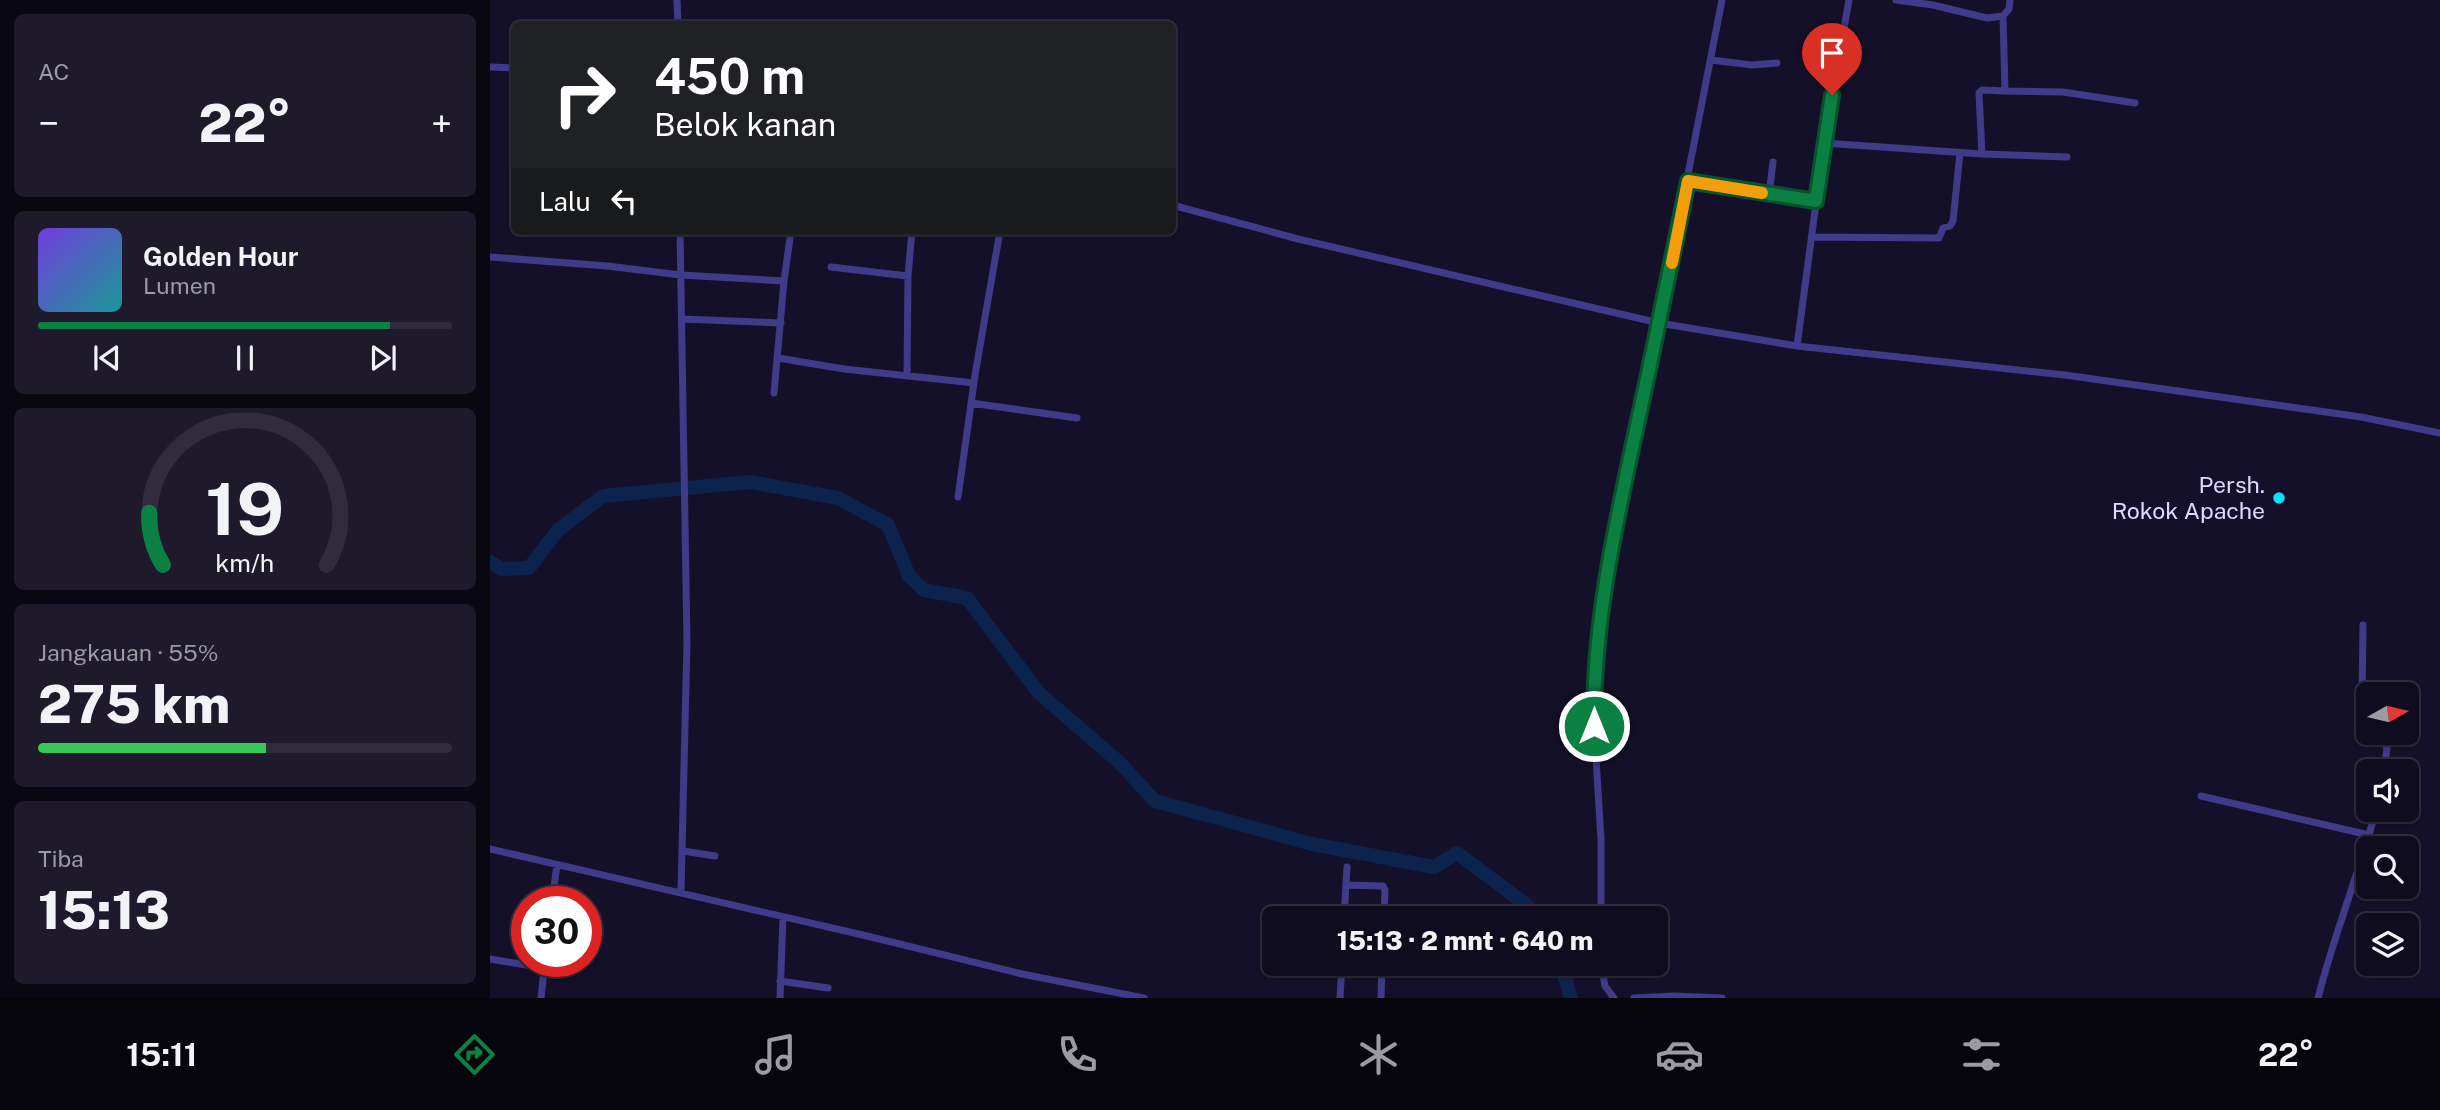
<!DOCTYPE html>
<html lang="id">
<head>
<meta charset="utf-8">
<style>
  :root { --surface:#100c1f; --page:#1e1a2c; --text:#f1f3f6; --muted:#9c9ba4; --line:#302c3d; --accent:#0b8043 }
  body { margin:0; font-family:"Public Sans",sans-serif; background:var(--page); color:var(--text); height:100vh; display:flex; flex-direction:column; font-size:26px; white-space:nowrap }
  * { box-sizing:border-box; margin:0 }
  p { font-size:23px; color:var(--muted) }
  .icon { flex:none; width:38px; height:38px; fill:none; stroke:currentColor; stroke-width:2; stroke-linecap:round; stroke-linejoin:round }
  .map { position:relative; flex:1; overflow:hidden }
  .details { display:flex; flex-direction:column; gap:14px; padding:14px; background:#090711; width:490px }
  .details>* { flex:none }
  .guide { position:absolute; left:21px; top:21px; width:665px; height:214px; border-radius:10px; box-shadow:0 2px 5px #0004,0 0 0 2px var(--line); background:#202124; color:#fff; overflow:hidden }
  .needle { width:46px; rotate:82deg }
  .controls { position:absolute; left:1866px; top:682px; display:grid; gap:14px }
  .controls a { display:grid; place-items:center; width:63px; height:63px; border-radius:10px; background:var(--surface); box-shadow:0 2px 5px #0004,0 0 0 2px var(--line); font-size:35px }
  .speed { position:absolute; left:21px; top:886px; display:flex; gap:14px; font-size:35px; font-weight:700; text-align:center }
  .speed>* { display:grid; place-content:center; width:91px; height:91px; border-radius:50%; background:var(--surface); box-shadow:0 2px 5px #0004,0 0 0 2px var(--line); line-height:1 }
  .speed .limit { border:10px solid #d22; background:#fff; color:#111 }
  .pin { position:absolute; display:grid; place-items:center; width:60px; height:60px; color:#fff; margin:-72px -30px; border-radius:50% 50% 50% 0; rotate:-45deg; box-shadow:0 0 7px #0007 }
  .pin .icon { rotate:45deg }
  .me { position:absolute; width:77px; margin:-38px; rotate:0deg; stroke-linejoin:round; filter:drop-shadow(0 0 5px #0008) }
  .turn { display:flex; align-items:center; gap:24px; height:147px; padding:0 28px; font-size:32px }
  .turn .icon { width:91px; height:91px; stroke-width:2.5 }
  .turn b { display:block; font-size:49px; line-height:60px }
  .then { display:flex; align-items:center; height:66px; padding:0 28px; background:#0003; gap:14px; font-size:26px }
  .big { font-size:52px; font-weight:800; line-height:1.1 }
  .details .tile { flex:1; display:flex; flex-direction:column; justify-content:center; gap:10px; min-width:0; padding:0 24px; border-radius:10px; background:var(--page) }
  .details .dial { align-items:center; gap:0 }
  .dial svg { height:182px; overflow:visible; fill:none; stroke:var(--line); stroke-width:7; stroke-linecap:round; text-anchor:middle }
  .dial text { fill:var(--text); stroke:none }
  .song { display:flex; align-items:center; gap:21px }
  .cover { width:84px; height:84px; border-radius:10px; background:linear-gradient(135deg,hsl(260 70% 55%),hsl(180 70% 35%)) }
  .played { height:7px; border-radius:4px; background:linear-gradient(90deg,var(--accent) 85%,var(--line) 85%) }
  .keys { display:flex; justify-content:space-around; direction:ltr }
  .heat { display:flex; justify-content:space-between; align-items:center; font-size:38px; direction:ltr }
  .charge { height:10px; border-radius:5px; background:linear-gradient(90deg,#34c759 55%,var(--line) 0) }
  .trip { position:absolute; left:772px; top:906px; width:406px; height:70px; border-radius:10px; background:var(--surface); box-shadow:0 2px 5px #0004,0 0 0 2px var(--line); font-weight:800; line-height:70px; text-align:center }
  .dock { display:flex; height:112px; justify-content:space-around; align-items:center; background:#06050c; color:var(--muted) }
  .dock .icon { width:49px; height:49px }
  .dock .selected { color:var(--accent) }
  .dock b { font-size:32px; color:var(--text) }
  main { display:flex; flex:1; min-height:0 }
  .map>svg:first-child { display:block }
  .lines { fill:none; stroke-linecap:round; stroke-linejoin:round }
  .river { stroke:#0c234d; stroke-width:14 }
  .minor { stroke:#3f3b89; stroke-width:7 }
  .route-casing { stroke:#07532c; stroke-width:18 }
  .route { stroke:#0b8043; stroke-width:12 }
  .slow { stroke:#f59e0b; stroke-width:12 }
  .poi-dot { fill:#05e2ff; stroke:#151029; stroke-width:2.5 }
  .labels { text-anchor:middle; stroke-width:7; stroke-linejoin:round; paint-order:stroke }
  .poi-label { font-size:23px; fill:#ded9ff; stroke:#151029; text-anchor:end }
</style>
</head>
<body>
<main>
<section class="details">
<div class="tile"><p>AC</p>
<div class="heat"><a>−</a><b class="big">22°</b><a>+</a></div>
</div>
<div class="tile">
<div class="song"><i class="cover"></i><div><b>Golden Hour</b><p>Lumen</p></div></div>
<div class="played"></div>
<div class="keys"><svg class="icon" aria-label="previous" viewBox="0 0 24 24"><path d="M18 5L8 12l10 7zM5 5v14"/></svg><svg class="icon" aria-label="pause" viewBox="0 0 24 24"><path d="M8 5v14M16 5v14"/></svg><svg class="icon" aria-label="next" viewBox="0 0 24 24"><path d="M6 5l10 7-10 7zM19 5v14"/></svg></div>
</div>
<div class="tile dial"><svg viewBox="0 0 100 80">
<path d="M14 69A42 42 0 1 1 86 69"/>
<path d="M14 69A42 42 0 0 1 8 46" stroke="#0b8043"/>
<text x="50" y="56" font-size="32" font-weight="700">19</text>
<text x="50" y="72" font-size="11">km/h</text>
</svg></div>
<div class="tile"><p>Jangkauan · 55%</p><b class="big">275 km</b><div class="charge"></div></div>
<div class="tile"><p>Tiba</p><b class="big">15:13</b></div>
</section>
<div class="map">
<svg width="1950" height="998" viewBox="0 0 1950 998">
  <rect width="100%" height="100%" fill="#151029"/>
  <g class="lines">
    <path class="river" d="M0 562 12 569 39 568 68 530 113 496 260 482 348 498 398 525 419 576 434 590 477 598 549 693 629 762 665 801 822 844 944 867 967 853 1038 906 1047 919
      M1071 964 1081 998"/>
    <path class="minor" d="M187 0 188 24
      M1406 0 1443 5 1497 18 1513 16
      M1221 60 1262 65 1287 63
      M0 67 24 68
      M1515 91 1573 92 1645 103
      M1334 143 1492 154 1577 157
      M1492 154 1489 93 1492 90 1515 91 1513 16 1519 9 1520 0
      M1198 182 1326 201
      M1279 194 1283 162
      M682 205 808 239 1169 323 1307 346 1575 375 1871 417 1950 433
      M190 231 197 642 191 892
      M1322 237 1449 238 1453 228 1460 226 1463 221 1470 153
      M0 257 117 266 191 275 294 281
      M341 267 418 276
      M192 319 291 323
      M1307 346 1334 143 1359 0
      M288 358 354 369 484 383
      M417 376 418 276 422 231
      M284 393 294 281 301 231
      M481 403 587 418
      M468 497 485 375 510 231
      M1873 625 1872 699 1878 721
      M1887 733 1897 748 1894 772
      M1711 796 1879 835
      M0 849 377 936 532 974 654 998
      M193 851 225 856
      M856 885 893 886 895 890 894 919
      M62 901 67 865
      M854 919 857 867
      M1111 919V839L1104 726 1108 632 1130 503 1169 323 1232 0
      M0 959 54 968
      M1111 964 1115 986 1124 998
      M290 981 338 988
      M51 998 55 961
      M290 998 293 917
      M850 998 852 964
      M891 998 892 964
      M1144 998 1184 996 1232 998
      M1828 998C1844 934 1869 874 1886 810"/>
  </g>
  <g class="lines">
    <g class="route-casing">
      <path id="route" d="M1104 726C1103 620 1127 518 1149 416 1166 338 1182 260 1198 181L1326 201 1342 95"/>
    </g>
    <use href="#route" class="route"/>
    <path class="slow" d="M1182 263 1198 181 1272 193"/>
  </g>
  <circle class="poi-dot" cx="1789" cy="498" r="7"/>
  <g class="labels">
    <g class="poi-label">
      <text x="1775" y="493">Persh.<tspan x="1775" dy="26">Rokok Apache</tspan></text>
    </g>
  </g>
</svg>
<div class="controls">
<a><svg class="needle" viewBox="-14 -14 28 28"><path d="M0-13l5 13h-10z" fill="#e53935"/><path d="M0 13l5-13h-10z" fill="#9c9ba4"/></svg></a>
<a><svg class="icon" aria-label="sound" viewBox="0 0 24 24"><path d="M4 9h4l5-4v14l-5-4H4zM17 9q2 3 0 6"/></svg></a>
<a><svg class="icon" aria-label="search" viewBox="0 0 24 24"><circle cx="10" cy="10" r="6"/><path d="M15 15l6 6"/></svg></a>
<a><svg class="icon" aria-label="layers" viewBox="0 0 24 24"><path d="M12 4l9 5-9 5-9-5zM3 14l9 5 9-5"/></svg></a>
</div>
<div class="speed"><div class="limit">30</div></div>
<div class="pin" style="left:1342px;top:95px;background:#d93025"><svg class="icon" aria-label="arrive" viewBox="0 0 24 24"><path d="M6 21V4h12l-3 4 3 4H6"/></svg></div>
<svg class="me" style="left:1104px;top:726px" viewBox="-20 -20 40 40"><circle r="17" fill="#0b8043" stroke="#fff" stroke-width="3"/><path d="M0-11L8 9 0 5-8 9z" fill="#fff"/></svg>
<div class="trip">15:13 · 2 mnt · 640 m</div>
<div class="guide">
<div class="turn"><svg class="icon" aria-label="right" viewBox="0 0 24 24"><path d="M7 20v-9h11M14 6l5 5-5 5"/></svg><div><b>450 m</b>Belok kanan</div></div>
<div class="then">Lalu<svg class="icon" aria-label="left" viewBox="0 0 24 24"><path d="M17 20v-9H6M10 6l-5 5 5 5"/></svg></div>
</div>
</div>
</main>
<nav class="dock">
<b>15:11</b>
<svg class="icon selected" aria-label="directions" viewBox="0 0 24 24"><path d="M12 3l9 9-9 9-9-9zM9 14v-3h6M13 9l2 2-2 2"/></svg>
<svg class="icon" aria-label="music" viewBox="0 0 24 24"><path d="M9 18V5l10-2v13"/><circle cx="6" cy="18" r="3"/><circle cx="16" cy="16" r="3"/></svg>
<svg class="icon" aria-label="phone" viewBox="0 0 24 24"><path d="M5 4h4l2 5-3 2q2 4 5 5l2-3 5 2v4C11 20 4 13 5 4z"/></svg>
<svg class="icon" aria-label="climate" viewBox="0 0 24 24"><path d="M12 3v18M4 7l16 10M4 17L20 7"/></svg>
<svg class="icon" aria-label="car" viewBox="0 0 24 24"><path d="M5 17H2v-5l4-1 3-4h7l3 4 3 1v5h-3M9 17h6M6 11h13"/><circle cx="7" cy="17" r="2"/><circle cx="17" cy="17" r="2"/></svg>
<svg class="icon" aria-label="filters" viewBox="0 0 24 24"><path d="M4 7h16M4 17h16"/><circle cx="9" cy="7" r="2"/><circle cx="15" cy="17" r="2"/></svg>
<b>22°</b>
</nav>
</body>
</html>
